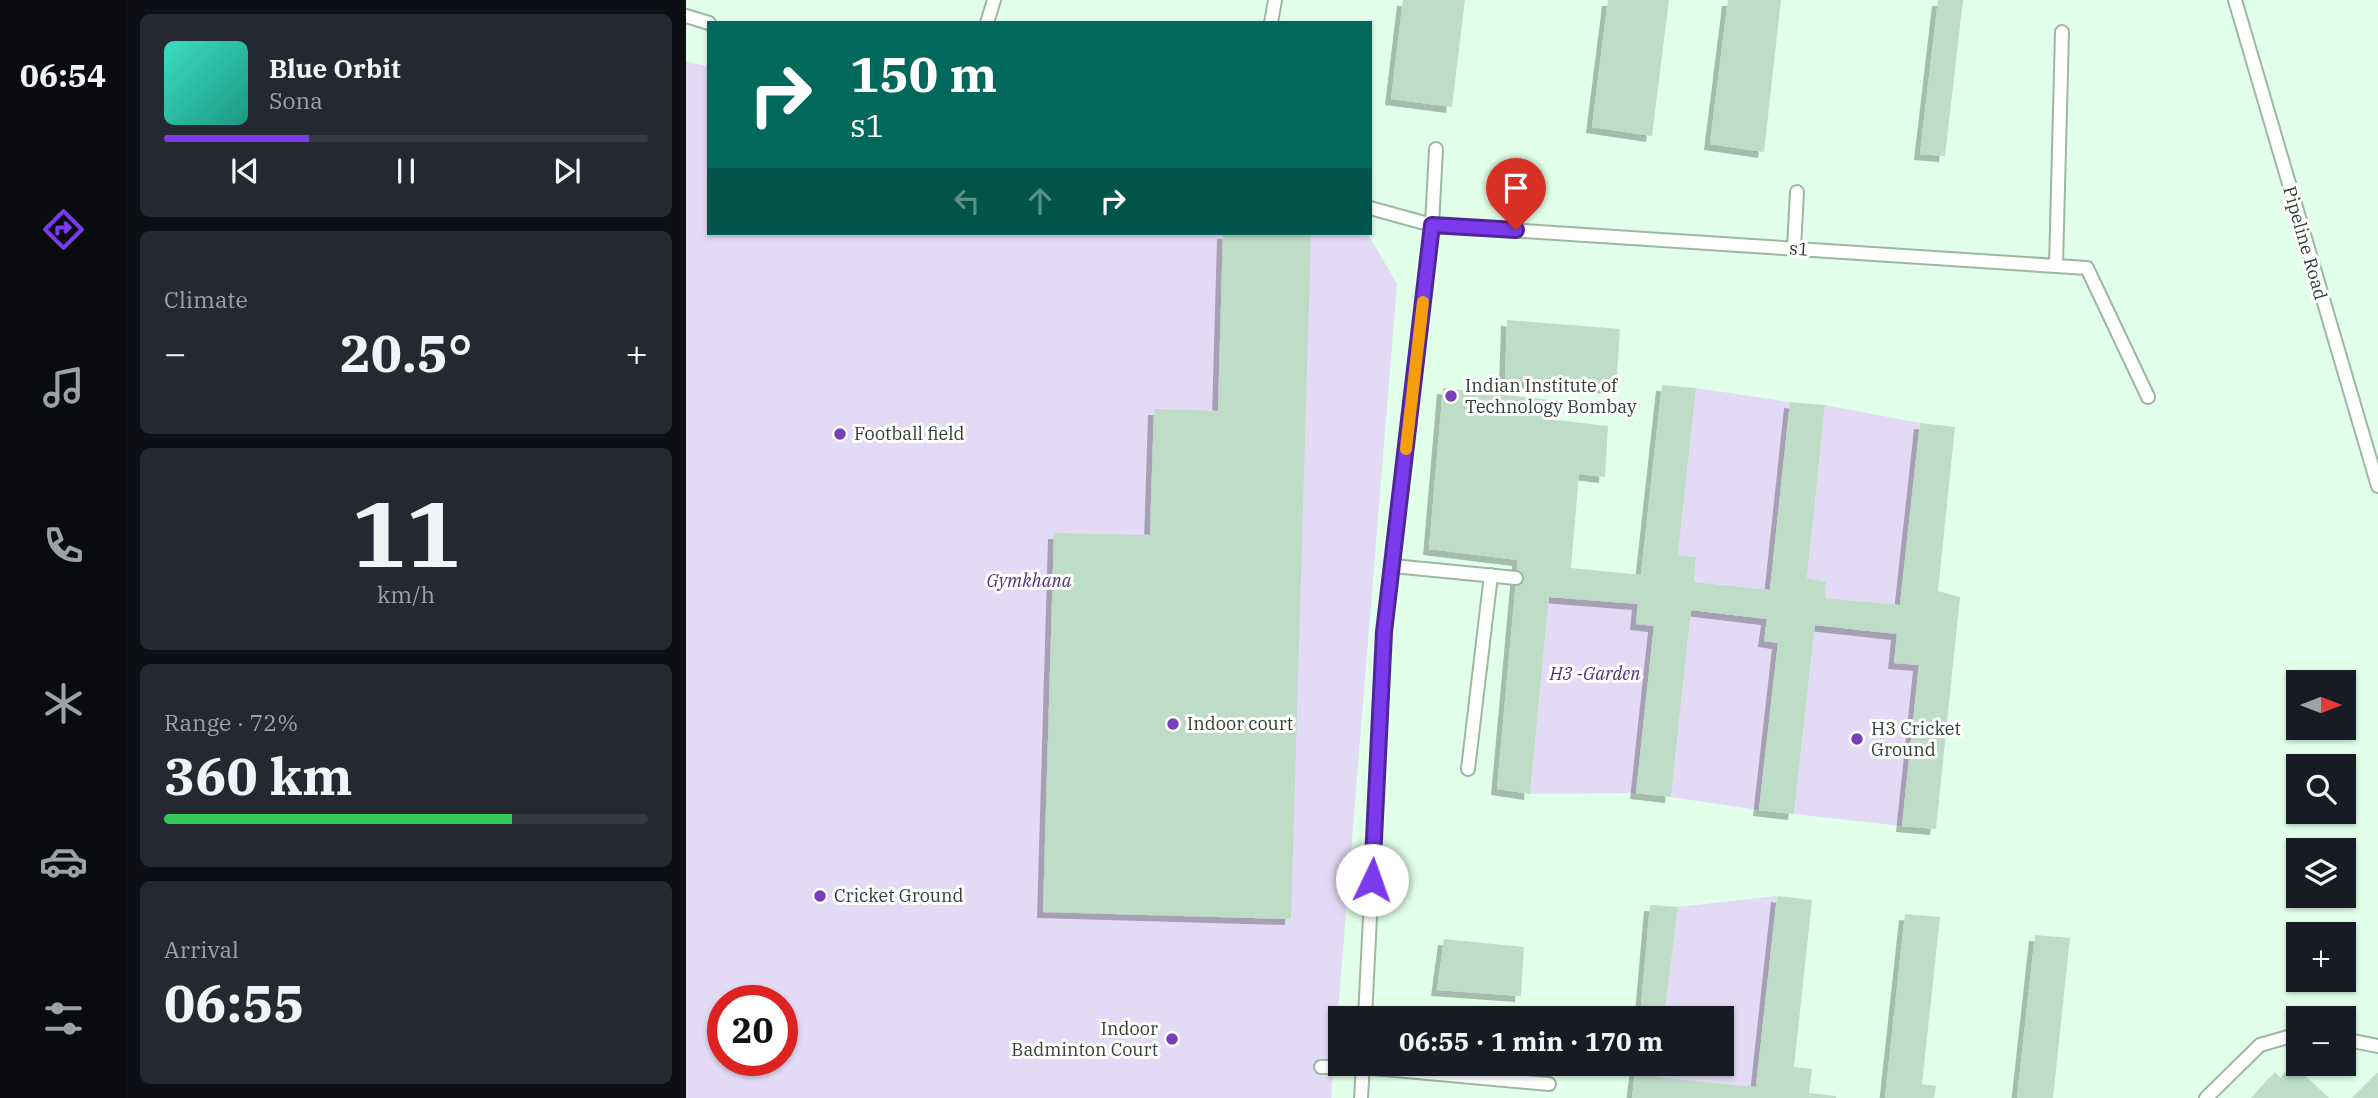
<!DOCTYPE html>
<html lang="en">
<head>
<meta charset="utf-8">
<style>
  :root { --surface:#171b24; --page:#242831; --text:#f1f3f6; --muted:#9ea1a6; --line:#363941; --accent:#7c3aed }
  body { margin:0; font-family:"IBM Plex Serif",serif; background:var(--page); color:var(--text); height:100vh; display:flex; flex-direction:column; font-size:26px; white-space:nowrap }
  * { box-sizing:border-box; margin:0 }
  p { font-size:23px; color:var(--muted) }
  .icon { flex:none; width:38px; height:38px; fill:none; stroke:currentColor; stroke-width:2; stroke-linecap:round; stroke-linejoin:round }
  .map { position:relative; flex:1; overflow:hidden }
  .sheet { display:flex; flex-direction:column; gap:14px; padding:14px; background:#0d0f14; width:560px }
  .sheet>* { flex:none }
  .guide { position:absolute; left:21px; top:21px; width:665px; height:214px; border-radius:0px; box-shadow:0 2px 5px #0004; background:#00695c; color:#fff; overflow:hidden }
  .needle { width:46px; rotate:90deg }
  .fabs { position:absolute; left:1600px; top:670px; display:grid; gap:14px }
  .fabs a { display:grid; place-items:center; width:70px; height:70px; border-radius:0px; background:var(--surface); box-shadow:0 2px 5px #0004; font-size:35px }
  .speed { position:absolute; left:21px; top:985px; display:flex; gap:14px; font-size:35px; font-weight:700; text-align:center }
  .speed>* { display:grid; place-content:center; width:91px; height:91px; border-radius:50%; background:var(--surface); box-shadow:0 2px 5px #0004; line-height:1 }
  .speed .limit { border:10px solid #d22; background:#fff; color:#111 }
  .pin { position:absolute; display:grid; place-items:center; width:60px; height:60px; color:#fff; margin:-72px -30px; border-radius:50% 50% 50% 0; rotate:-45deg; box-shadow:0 0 7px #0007 }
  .pin .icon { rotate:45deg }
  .me { position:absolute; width:77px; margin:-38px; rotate:3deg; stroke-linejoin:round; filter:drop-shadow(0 0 5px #0008) }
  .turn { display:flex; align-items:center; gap:24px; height:147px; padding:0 28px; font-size:32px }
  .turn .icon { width:91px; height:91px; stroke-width:2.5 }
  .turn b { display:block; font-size:49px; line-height:60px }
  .lanes { display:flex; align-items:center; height:66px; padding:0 28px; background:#0003; justify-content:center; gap:35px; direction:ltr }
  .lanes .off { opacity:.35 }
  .big { font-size:52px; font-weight:800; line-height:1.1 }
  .sheet .card { flex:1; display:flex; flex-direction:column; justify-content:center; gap:10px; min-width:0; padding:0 24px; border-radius:10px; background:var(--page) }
  .sheet .dial { align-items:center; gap:0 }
  .dial b { font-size:91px; line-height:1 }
  .song { display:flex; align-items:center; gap:21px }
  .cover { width:84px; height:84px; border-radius:10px; background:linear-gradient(135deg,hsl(170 70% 55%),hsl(170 70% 35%)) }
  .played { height:7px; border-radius:4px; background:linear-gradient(90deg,var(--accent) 30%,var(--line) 30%) }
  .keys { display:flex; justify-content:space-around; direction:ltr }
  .heat { display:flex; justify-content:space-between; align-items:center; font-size:38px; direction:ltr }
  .charge { height:10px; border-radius:5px; background:linear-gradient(90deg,#34c759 72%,var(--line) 0) }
  .trip { position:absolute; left:642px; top:1006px; width:406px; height:70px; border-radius:0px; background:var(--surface); box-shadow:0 2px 5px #0004; font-weight:800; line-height:70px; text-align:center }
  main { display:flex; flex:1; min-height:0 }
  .tabs { display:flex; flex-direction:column; width:126px; justify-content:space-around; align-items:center; background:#090b0e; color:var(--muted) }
  .tabs .icon { width:49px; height:49px }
  .tabs .active { color:var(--accent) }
  .tabs b { font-size:32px; color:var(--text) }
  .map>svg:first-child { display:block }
  .green { fill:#e3daf5; fill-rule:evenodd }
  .building { fill:#bfdcc7; filter:url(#shadow) }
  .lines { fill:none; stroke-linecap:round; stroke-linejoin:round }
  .service-casing { stroke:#9cb8a3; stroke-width:16 }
  .service { stroke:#fff; stroke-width:12 }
  .route-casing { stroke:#51269a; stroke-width:18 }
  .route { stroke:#7c3aed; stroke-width:12 }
  .slow { stroke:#f59e0b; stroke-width:12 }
  .poi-dot { fill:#7740b7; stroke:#fff; stroke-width:2.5 }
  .labels { text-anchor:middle; stroke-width:6; stroke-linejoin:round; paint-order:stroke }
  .street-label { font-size:18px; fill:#333e36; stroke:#fff }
  .poi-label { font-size:18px; fill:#333e36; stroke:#fff; text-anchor:start }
  .park-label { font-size:18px; font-style:italic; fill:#522f7f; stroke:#fff }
</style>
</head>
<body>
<main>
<nav class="tabs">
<b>06:54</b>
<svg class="icon active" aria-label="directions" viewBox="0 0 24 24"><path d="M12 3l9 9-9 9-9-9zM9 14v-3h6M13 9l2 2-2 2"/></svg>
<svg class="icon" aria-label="music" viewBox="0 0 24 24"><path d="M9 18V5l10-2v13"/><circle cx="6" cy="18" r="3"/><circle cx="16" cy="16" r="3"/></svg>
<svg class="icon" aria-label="phone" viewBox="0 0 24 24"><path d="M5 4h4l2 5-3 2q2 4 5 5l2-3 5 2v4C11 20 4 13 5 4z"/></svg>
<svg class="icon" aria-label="climate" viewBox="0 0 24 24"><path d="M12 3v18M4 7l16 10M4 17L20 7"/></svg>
<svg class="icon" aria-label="car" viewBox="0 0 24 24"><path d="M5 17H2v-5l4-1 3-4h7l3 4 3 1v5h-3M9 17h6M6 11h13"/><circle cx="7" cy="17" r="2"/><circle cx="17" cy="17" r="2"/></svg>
<svg class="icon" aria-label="filters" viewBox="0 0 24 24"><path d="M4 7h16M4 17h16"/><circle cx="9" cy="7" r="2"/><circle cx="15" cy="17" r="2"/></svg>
</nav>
<section class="sheet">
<div class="card">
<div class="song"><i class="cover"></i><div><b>Blue Orbit</b><p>Sona</p></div></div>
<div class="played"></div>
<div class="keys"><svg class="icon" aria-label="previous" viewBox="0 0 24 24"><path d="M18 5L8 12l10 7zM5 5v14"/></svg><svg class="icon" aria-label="pause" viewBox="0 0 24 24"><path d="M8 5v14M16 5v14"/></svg><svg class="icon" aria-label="next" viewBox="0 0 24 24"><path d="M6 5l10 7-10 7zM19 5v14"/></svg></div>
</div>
<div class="card"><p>Climate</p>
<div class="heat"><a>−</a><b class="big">20.5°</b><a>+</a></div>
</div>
<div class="card dial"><b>11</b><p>km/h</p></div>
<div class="card"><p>Range · 72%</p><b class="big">360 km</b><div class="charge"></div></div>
<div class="card"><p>Arrival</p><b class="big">06:55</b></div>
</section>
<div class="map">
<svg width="1692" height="1098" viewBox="0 0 1692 1098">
  <defs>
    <filter id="shadow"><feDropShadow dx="-6" dy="6" stdDeviation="0" flood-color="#0004"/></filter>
  </defs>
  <rect width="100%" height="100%" fill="#e1ffe9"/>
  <path class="green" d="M0 61 23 67V233H671L683 236 711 284 645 1098H0ZM37 1001H96V1060H37Z
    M1010 388 1104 402 1084 590 1008 582 1010 557 992 555Z
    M1139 405 1234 423 1214 605 1139 598 1140 582 1121 578Z
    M863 597 952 604 950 624 968 626 950 793 844 794Z
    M1005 610 1081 619 1078 641 1092 643 1073 810 985 797Z
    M1129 625 1211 634 1208 663 1233 665 1216 826 1108 814Z
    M1091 896 1070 1087 971 1077 972 1064H1036V1018H978L992 907Z"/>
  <path class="building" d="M717 0H779L766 107 705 99Z
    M922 0H983L966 136 906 127Z
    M1042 0H1095L1078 152 1024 144Z
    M1252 0H1277L1259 156 1234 154Z
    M537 233H625L605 919 357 912 368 533 464 535 468 409 532 411Z
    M821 320 934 329 930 388 819 381Z
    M976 385 1010 388 992 555 1010 557 1008 582 1084 590 1104 402 1139 405 1121 578 1140 582 1139 598 1214 605 1234 423 1269 427 1252 591 1274 597 1250 829 1216 826 1233 665 1208 663 1211 634 1129 625 1108 814 1073 810 1092 643 1078 641 1081 619 1005 610 985 797 950 793 968 626 950 624 952 604 863 597 844 794 811 789 832 560 743 549 757 388 864 400 862 419 922 426 919 477 893 474 885 568 955 575Z
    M1091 896 1126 900 1108 1067 1126 1069 1123 1093 1150 1096V1098H946L950 1064H972L971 1077 1070 1087Z
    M964 905 992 907 978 1018H954Z
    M1219 914 1254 917 1236 1084 1250 1086 1248 1098H1199Z
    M1349 935 1384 938 1367 1098H1331Z
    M758 939 838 947 835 996 751 990Z
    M1607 1064 1643 1098H1566L1589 1072 1595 1079Z
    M1692 1072V1098H1666Z"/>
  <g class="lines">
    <g class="service-casing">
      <path id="service" d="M1549 0 1692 486
        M0 16 23 23
        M301 23 308 0
        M585 23 589 0
        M684 208 746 225 1401 268 1462 397
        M1108 248 1111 192
        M1370 266 1376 32
        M707 566 830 578
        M782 769 805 575
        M679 1018 698 632 746 225 750 149
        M1657 1039 1692 1046
        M635 1067H676L863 1084
        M675 1098 677 1064
        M1520 1098 1574 1045 1612 1034"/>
    </g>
    <use href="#service" class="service"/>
  </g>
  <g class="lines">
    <g class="route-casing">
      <path id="route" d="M686 880 698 632 746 225 830 230"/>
    </g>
    <use href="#route" class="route"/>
    <path class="slow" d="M720 449 737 302"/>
  </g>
  <g class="poi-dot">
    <circle cx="765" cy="396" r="7"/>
    <circle cx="154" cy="434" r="7"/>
    <circle cx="487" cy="724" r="7"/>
    <circle cx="1171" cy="739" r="7"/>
    <circle cx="134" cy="896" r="7"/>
    <circle cx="486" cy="1039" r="7"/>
  </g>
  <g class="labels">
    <g class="street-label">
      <text transform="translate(1619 243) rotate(74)" y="6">Pipeline Road</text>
      <text transform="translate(1113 249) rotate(4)" y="6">s1</text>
    </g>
    <g class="poi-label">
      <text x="779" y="392">Indian Institute of<tspan x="779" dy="21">Technology Bombay</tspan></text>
      <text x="168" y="440">Football field</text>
      <text x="501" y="730">Indoor court</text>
      <text x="1185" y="735">H3 Cricket<tspan x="1185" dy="21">Ground</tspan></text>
      <text x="148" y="902">Cricket Ground</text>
      <text x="472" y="1035" text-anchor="end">Indoor<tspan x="472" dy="21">Badminton Court</tspan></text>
    </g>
    <g class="park-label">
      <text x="343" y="587">Gymkhana</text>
      <text x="909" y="680">H3 -Garden</text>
    </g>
  </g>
</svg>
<div class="fabs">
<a><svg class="needle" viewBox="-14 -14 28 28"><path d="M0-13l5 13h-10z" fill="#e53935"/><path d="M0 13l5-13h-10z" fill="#9ea1a6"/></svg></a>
<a><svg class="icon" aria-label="search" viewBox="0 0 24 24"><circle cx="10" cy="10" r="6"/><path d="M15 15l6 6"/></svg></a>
<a><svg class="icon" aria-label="layers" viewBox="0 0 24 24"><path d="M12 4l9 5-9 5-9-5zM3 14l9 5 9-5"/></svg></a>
<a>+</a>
<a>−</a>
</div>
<div class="speed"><div class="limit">20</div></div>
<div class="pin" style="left:830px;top:230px;background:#d93025"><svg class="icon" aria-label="arrive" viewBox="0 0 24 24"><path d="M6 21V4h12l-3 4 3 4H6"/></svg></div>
<svg class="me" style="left:686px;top:880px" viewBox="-20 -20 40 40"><circle r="19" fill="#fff"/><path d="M0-13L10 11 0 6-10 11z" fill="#7c3aed"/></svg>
<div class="trip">06:55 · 1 min · 170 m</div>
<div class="guide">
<div class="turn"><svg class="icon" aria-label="right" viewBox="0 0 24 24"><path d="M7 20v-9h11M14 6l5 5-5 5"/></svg><div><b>150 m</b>s1</div></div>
<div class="lanes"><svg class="icon off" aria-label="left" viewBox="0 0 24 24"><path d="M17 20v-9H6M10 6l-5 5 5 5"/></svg><svg class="icon off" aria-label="ahead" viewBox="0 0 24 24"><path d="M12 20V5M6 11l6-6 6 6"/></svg><svg class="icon" aria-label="right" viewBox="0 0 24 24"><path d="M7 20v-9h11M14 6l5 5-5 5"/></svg></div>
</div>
</div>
</main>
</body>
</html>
